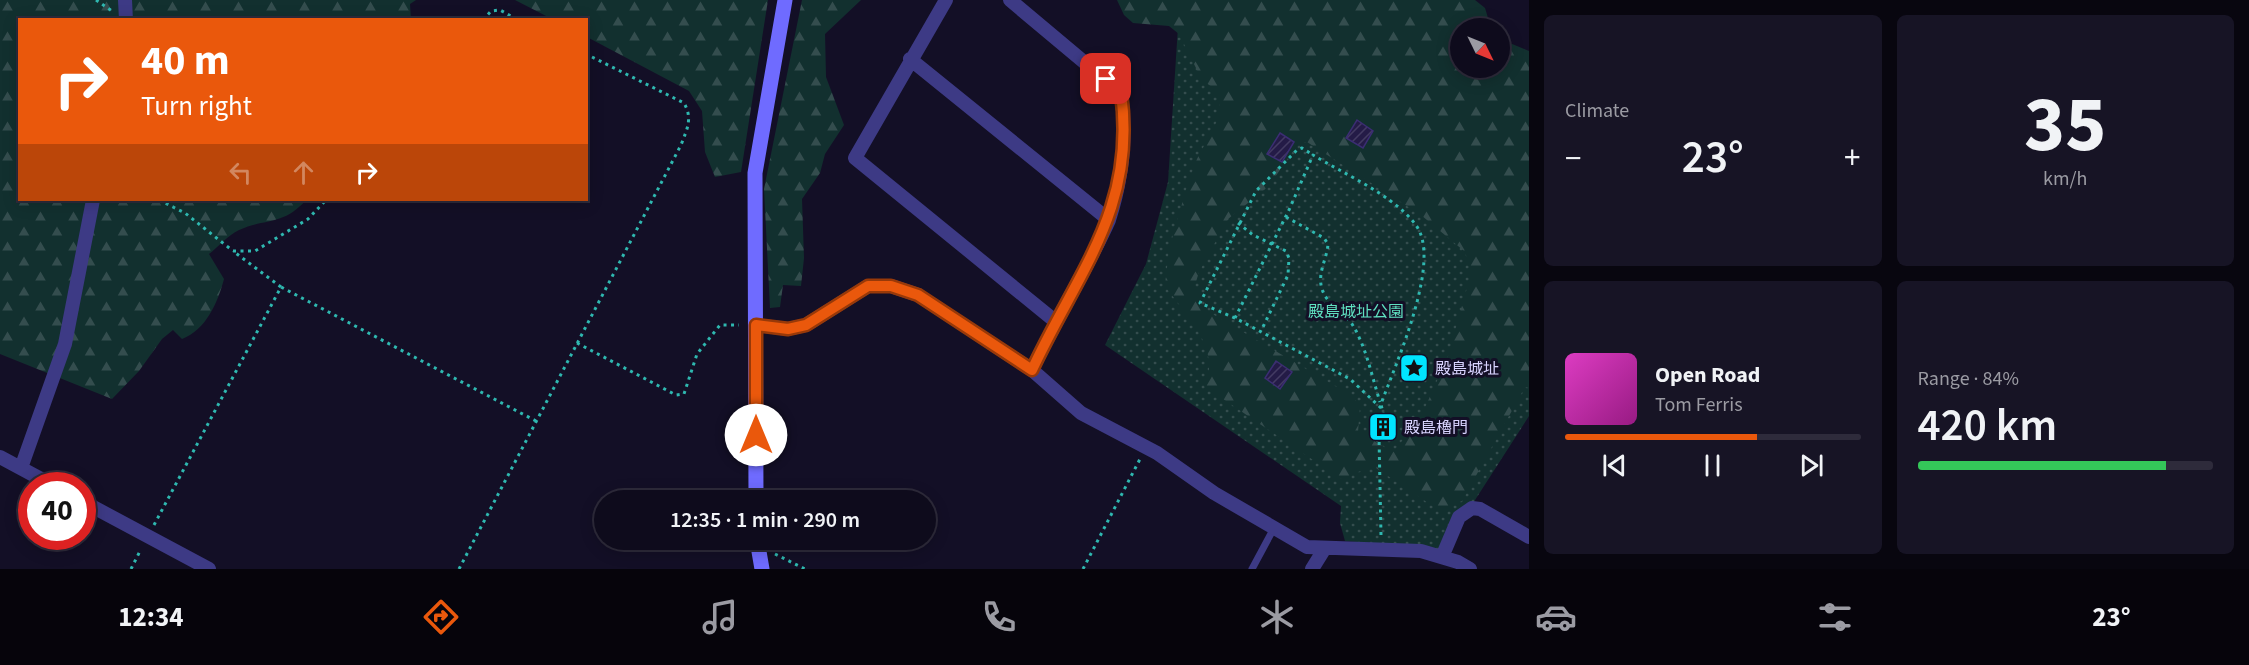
<!DOCTYPE html>
<html lang="en">
<head>
<meta charset="utf-8">
<style>
  :root { --surface:#0e0b1c; --page:#171425; --text:#f1f3f6; --muted:#9b9ba3; --line:#2e2b3b; --accent:#ea580c }
  body { margin:0; font-family:"Source Sans 3","Noto Sans JP",sans-serif; background:var(--page); color:var(--text); height:100vh; display:flex; flex-direction:column; font-size:22px; white-space:nowrap }
  * { box-sizing:border-box; margin:0 }
  p { font-size:20px; color:var(--muted) }
  .icon { flex:none; width:33px; height:33px; fill:none; stroke:currentColor; stroke-width:2; stroke-linecap:round; stroke-linejoin:round }
  .map { position:relative; flex:1; overflow:hidden }
  .side { display:flex; flex-direction:column; gap:15px; padding:15px; background:#08060f; width:720px }
  .side>* { flex:none }
  .banner { position:absolute; left:18px; top:18px; width:570px; height:183px; border-radius:0px; box-shadow:0 3px 15px #0003,0 0 0 2px var(--line); background:#ea580c; color:#fff; overflow:hidden }
  .needle { width:39px; rotate:133deg }
  .controls { position:absolute; left:1450px; top:18px; display:grid; gap:12px }
  .controls a { display:grid; place-items:center; width:60px; height:60px; border-radius:50%; background:var(--surface); box-shadow:0 3px 15px #0003,0 0 0 2px var(--line); font-size:30px }
  .speed { position:absolute; left:18px; top:472px; display:flex; gap:12px; font-size:30px; font-weight:700; text-align:center }
  .speed>* { display:grid; place-content:center; width:78px; height:78px; border-radius:50%; background:var(--surface); box-shadow:0 3px 15px #0003,0 0 0 2px var(--line); line-height:1 }
  .speed .limit { border:9px solid #d22; background:#fff; color:#111 }
  .pin { position:absolute; display:grid; place-items:center; width:51px; height:51px; color:#fff; margin:-26px; border-radius:12px; box-shadow:0 3px 9px #0006 }
  .me { position:absolute; width:66px; margin:-33px; rotate:0deg; stroke-linejoin:round; filter:drop-shadow(0 0 4px #0008) }
  .turn { display:flex; align-items:center; gap:21px; height:126px; padding:0 24px; font-size:27px }
  .turn .icon { width:78px; height:78px; stroke-width:2.5 }
  .turn b { display:block; font-size:42px; line-height:51px }
  .lanes { display:flex; align-items:center; height:57px; padding:0 24px; background:#0003; justify-content:center; gap:30px; direction:ltr }
  .lanes .off { opacity:.35 }
  .big { font-size:45px; font-weight:600; line-height:1.1 }
  .side .widget { flex:1; display:flex; flex-direction:column; justify-content:center; gap:9px; min-width:0; padding:0 21px; border-radius:9px; background:var(--page) }
  .side .dial { align-items:center; gap:0 }
  .dial b { font-size:78px; line-height:1 }
  .song { display:flex; align-items:center; gap:18px }
  .cover { width:72px; height:72px; border-radius:9px; background:linear-gradient(135deg,hsl(310 70% 55%),hsl(310 70% 35%)) }
  .played { height:6px; border-radius:3px; background:linear-gradient(90deg,var(--accent) 65%,var(--line) 65%) }
  .keys { display:flex; justify-content:space-around; direction:ltr }
  .heat { display:flex; justify-content:space-between; align-items:center; font-size:33px; direction:ltr }
  .charge { height:9px; border-radius:4px; background:linear-gradient(90deg,#34c759 84%,var(--line) 0) }
  .side .tiles { flex:1; display:grid; gap:15px; grid-template-columns:repeat(2,1fr) }
  .trip { position:absolute; left:594px; top:490px; width:342px; height:60px; border-radius:30px; background:var(--surface); box-shadow:0 3px 15px #0003,0 0 0 2px var(--line); font-weight:600; line-height:60px; text-align:center }
  .menu { display:flex; height:96px; justify-content:space-around; align-items:center; background:#06040b; color:var(--muted) }
  .menu .icon { width:42px; height:42px }
  .menu .current { color:var(--accent) }
  .menu b { font-size:27px; color:var(--text) }
  main { display:flex; flex:1; min-height:0 }
  .map>svg:first-child { display:block }
  .green { fill:url(#green-dots) }
  .forest { fill:url(#forest-firs); fill-rule:evenodd }
  .building { fill:url(#building-hatch); stroke:#3b2d73; stroke-width:1.5 }
  .lines { fill:none; stroke-linecap:round; stroke-linejoin:round }
  .path { stroke:#2fb8b0; stroke-width:3; stroke-dasharray:3 4.5; stroke-linecap:butt }
  .lane { stroke:#3d3a85; stroke-width:7 }
  .street { stroke:#3d3a85; stroke-width:14 }
  .secondary { stroke:#6f6bff; stroke-width:15 }
  .route-casing { stroke:#983908; stroke-width:15 }
  .route { stroke:#ea580c; stroke-width:10 }
  .labels { text-anchor:middle; stroke-width:6; stroke-linejoin:round; paint-order:stroke }
  .park-label { font-size:16px; fill:#5fe0c0; stroke:#130f26 }
  .poi-label { font-size:16px; fill:#d9d4ff; stroke:#130f26; text-anchor:start }
</style>
</head>
<body>
<main>
<div class="map">
<svg width="1529" height="569" viewBox="0 0 1529 569">
  <defs>
    <pattern id="green-dots" width="8" height="8" patternUnits="userSpaceOnUse" patternTransform="scale(1.5)"><rect width="8" height="8" fill="#12302f"/><path d="M2 2h.1M6 6h.1" fill="none" stroke="#344d4e" stroke-width="1.8" stroke-linecap="round"/></pattern>
    <pattern id="forest-firs" width="22" height="20" patternUnits="userSpaceOnUse" patternTransform="scale(1.5)"><rect width="22" height="20" fill="#12302f"/><path d="M5 1l3.5 6h-7zM16 11l3.5 6h-7z" fill="#344d4e"/></pattern>
    <pattern id="building-hatch" width="6" height="6" patternUnits="userSpaceOnUse" patternTransform="scale(1.5)"><rect width="6" height="6" fill="#241b47"/><path d="M-1 1l2-2M0 6l6-6M5 7l2-2" fill="none" stroke="#433b63"/></pattern>
  </defs>
  <rect width="100%" height="100%" fill="#130f26"/>
  <path class="green" d="M1179 11 1529 220V416L1441 553 1419 547 1345 541 1340 523 1341 506 1105 345 1146 264 1168 182Z"/>
  <path class="forest" d="M0 0H416L410 4 411 20H20V200H306C283 226 265 218 239 230 228 235 218 247 209 254L224 279C218 302 206 330 182 339L173 330 162 339 139 371 112 399 0 354Z
    M515 0H768L741 172 715 177 705 152 702 111 689 91 587 37 586 20 552 19Z
    M802 0H861L825 34 826 77 844 125 825 154 820 173 802 199 804 258 801 286 783 285 780 307 770 308 764 189Z
    M1117 0H1475L1485 8 1491 28H1461V68H1500V39L1529 51V388L1525 387 1462 501 1440 511 1373 466 1341 479 1204 386C1223 350 1185 314 1165 286L1169 249 1188 183 1197 159 1216 123 1220 111 1219 98 1212 87 1202 80 1179 34 1169 26 1133 23 1124 15ZM1299 142H1307L1421 215 1464 251 1470 264V277L1448 356 1420 419 1393 452 1358 432 1360 406 1352 396 1209 312 1204 308 1195 285 1199 272 1228 219 1269 186Z"/>
  <path class="building" d="M1357 120 1373 131 1363 148 1346 138Z
    M1280 133 1294 142 1282 162 1267 154Z
    M1276 361 1292 372 1280 389 1265 378Z"/>
  <g class="lines">
    <path class="path" d="M96 0 112 11
      M483 20 491 11 500 10 518 20
      M159 200 185 213 233 251
      M1286 217 1324 238 1328 244C1327 259 1317 273 1322 289 1327 305 1343 311 1352 324 1366 346 1372 377 1380 402
      M1238 223 1253 235 1286 251 1289 258 1288 275 1261 331
      M281 287 233 251H255L308 219 326 200
      M1235 318 1200 303 1256 191 1297 150 1302 148 1313 155
      M577 343 676 395 684 394 697 354 720 325H739
      M154 525 281 287 536 421
      M1381 535 1379 437 1384 418 1381 404C1395 365 1444 259 1415 224 1393 195 1344 174 1313 155L1289 210 1235 318 1350 379 1381 408
      M775 554 805 569
      M131 569 141 549
      M459 569 681 145C687 129 693 119 684 103L586 54
      M1083 569 1140 459"/>
    <path class="lane" d="M1252 569 1274 528"/>
    <path class="street" d="M125 0 126 20
      M946 0 855 158 1055 321
      M910 59 1109 220C1122 179 1127 134 1121 93L1010 0
      M756 325 788 329 806 325 868 286H891L918 295 1032 370 1081 413 1157 453 1214 493 1307 547 1421 551 1458 562 1470 569
      M1032 370C1056 319 1086 271 1109 220
      M0 457 54 486
      M21 468 65 344 93 200
      M82 501 209 569
      M1442 557 1459 517 1472 508 1480 509 1529 537
      M1312 569 1325 548"/>
    <path class="secondary" d="M756 501 755 173 785 0
      M757 540 762 569"/>
  </g>
  <g class="lines">
    <g class="route-casing">
      <path id="route" d="M756 435V325L788 329 806 325 868 286H891L918 295 1032 370C1077 273 1137 208 1121 93L1106 79"/>
    </g>
    <use href="#route" class="route"/>
  </g>
  <defs>
    <g id="sight-square" transform="scale(1.5)"><rect x="-9" y="-9" width="18" height="18" rx="4" fill="#00e5ff" stroke="#130f26"/><path d="M0-6L1.8-2.2L6-1.7L2.9 1.2L3.7 5.4L0 3.3L-3.7 5.4L-2.9 1.2L-6-1.7L-1.8-2.2Z" fill="#111"/></g>
    <g id="building-square" transform="scale(1.5)"><rect x="-9" y="-9" width="18" height="18" rx="4" fill="#00e5ff" stroke="#130f26"/><path d="M-4-6H4V6H1V3H-1V6H-4ZM-2.5-4.3h1.7v1.8h-1.7ZM.8-4.3h1.7v1.8H.8ZM-2.5-1h1.7V.8h-1.7ZM.8-1h1.7V.8H.8Z" fill="#111"/></g>
  </defs>
  <g fill-rule="evenodd">
    <use href="#sight-square" x="1414" y="368"/>
    <use href="#building-square" x="1383" y="427"/>
  </g>
  <g class="labels">
    <g class="park-label">
      <text x="1356" y="317">殿島城址公園</text>
    </g>
    <g class="poi-label">
      <text x="1435" y="374">殿島城址</text>
      <text x="1404" y="433">殿島櫓門</text>
    </g>
  </g>
</svg>
<div class="controls">
<a><svg class="needle" viewBox="-14 -14 28 28"><path d="M0-13l5 13h-10z" fill="#e53935"/><path d="M0 13l5-13h-10z" fill="#9b9ba3"/></svg></a>
</div>
<div class="speed"><div class="limit">40</div></div>
<div class="pin" style="left:1106px;top:79px;background:#d93025"><svg class="icon" aria-label="arrive" viewBox="0 0 24 24"><path d="M6 21V4h12l-3 4 3 4H6"/></svg></div>
<svg class="me" style="left:756px;top:435px" viewBox="-20 -20 40 40"><circle r="19" fill="#fff"/><path d="M0-13L10 11 0 6-10 11z" fill="#ea580c"/></svg>
<div class="trip">12:35 · 1 min · 290 m</div>
<div class="banner">
<div class="turn"><svg class="icon" aria-label="right" viewBox="0 0 24 24"><path d="M7 20v-9h11M14 6l5 5-5 5"/></svg><div><b>40 m</b>Turn right</div></div>
<div class="lanes"><svg class="icon off" aria-label="left" viewBox="0 0 24 24"><path d="M17 20v-9H6M10 6l-5 5 5 5"/></svg><svg class="icon off" aria-label="ahead" viewBox="0 0 24 24"><path d="M12 20V5M6 11l6-6 6 6"/></svg><svg class="icon" aria-label="right" viewBox="0 0 24 24"><path d="M7 20v-9h11M14 6l5 5-5 5"/></svg></div>
</div>
</div>
<section class="side">
<div class="tiles">
<div class="widget"><p>Climate</p>
<div class="heat"><a>−</a><b class="big">23°</b><a>+</a></div>
</div>
<div class="widget dial"><b>35</b><p>km/h</p></div>
<div class="widget">
<div class="song"><i class="cover"></i><div><b>Open Road</b><p>Tom Ferris</p></div></div>
<div class="played"></div>
<div class="keys"><svg class="icon" aria-label="previous" viewBox="0 0 24 24"><path d="M18 5L8 12l10 7zM5 5v14"/></svg><svg class="icon" aria-label="pause" viewBox="0 0 24 24"><path d="M8 5v14M16 5v14"/></svg><svg class="icon" aria-label="next" viewBox="0 0 24 24"><path d="M6 5l10 7-10 7zM19 5v14"/></svg></div>
</div>
<div class="widget"><p>Range · 84%</p><b class="big">420 km</b><div class="charge"></div></div>
</div>
</section>
</main>
<nav class="menu">
<b>12:34</b>
<svg class="icon current" aria-label="directions" viewBox="0 0 24 24"><path d="M12 3l9 9-9 9-9-9zM9 14v-3h6M13 9l2 2-2 2"/></svg>
<svg class="icon" aria-label="music" viewBox="0 0 24 24"><path d="M9 18V5l10-2v13"/><circle cx="6" cy="18" r="3"/><circle cx="16" cy="16" r="3"/></svg>
<svg class="icon" aria-label="phone" viewBox="0 0 24 24"><path d="M5 4h4l2 5-3 2q2 4 5 5l2-3 5 2v4C11 20 4 13 5 4z"/></svg>
<svg class="icon" aria-label="climate" viewBox="0 0 24 24"><path d="M12 3v18M4 7l16 10M4 17L20 7"/></svg>
<svg class="icon" aria-label="car" viewBox="0 0 24 24"><path d="M5 17H2v-5l4-1 3-4h7l3 4 3 1v5h-3M9 17h6M6 11h13"/><circle cx="7" cy="17" r="2"/><circle cx="17" cy="17" r="2"/></svg>
<svg class="icon" aria-label="filters" viewBox="0 0 24 24"><path d="M4 7h16M4 17h16"/><circle cx="9" cy="7" r="2"/><circle cx="15" cy="17" r="2"/></svg>
<b>23°</b>
</nav>
</body>
</html>
